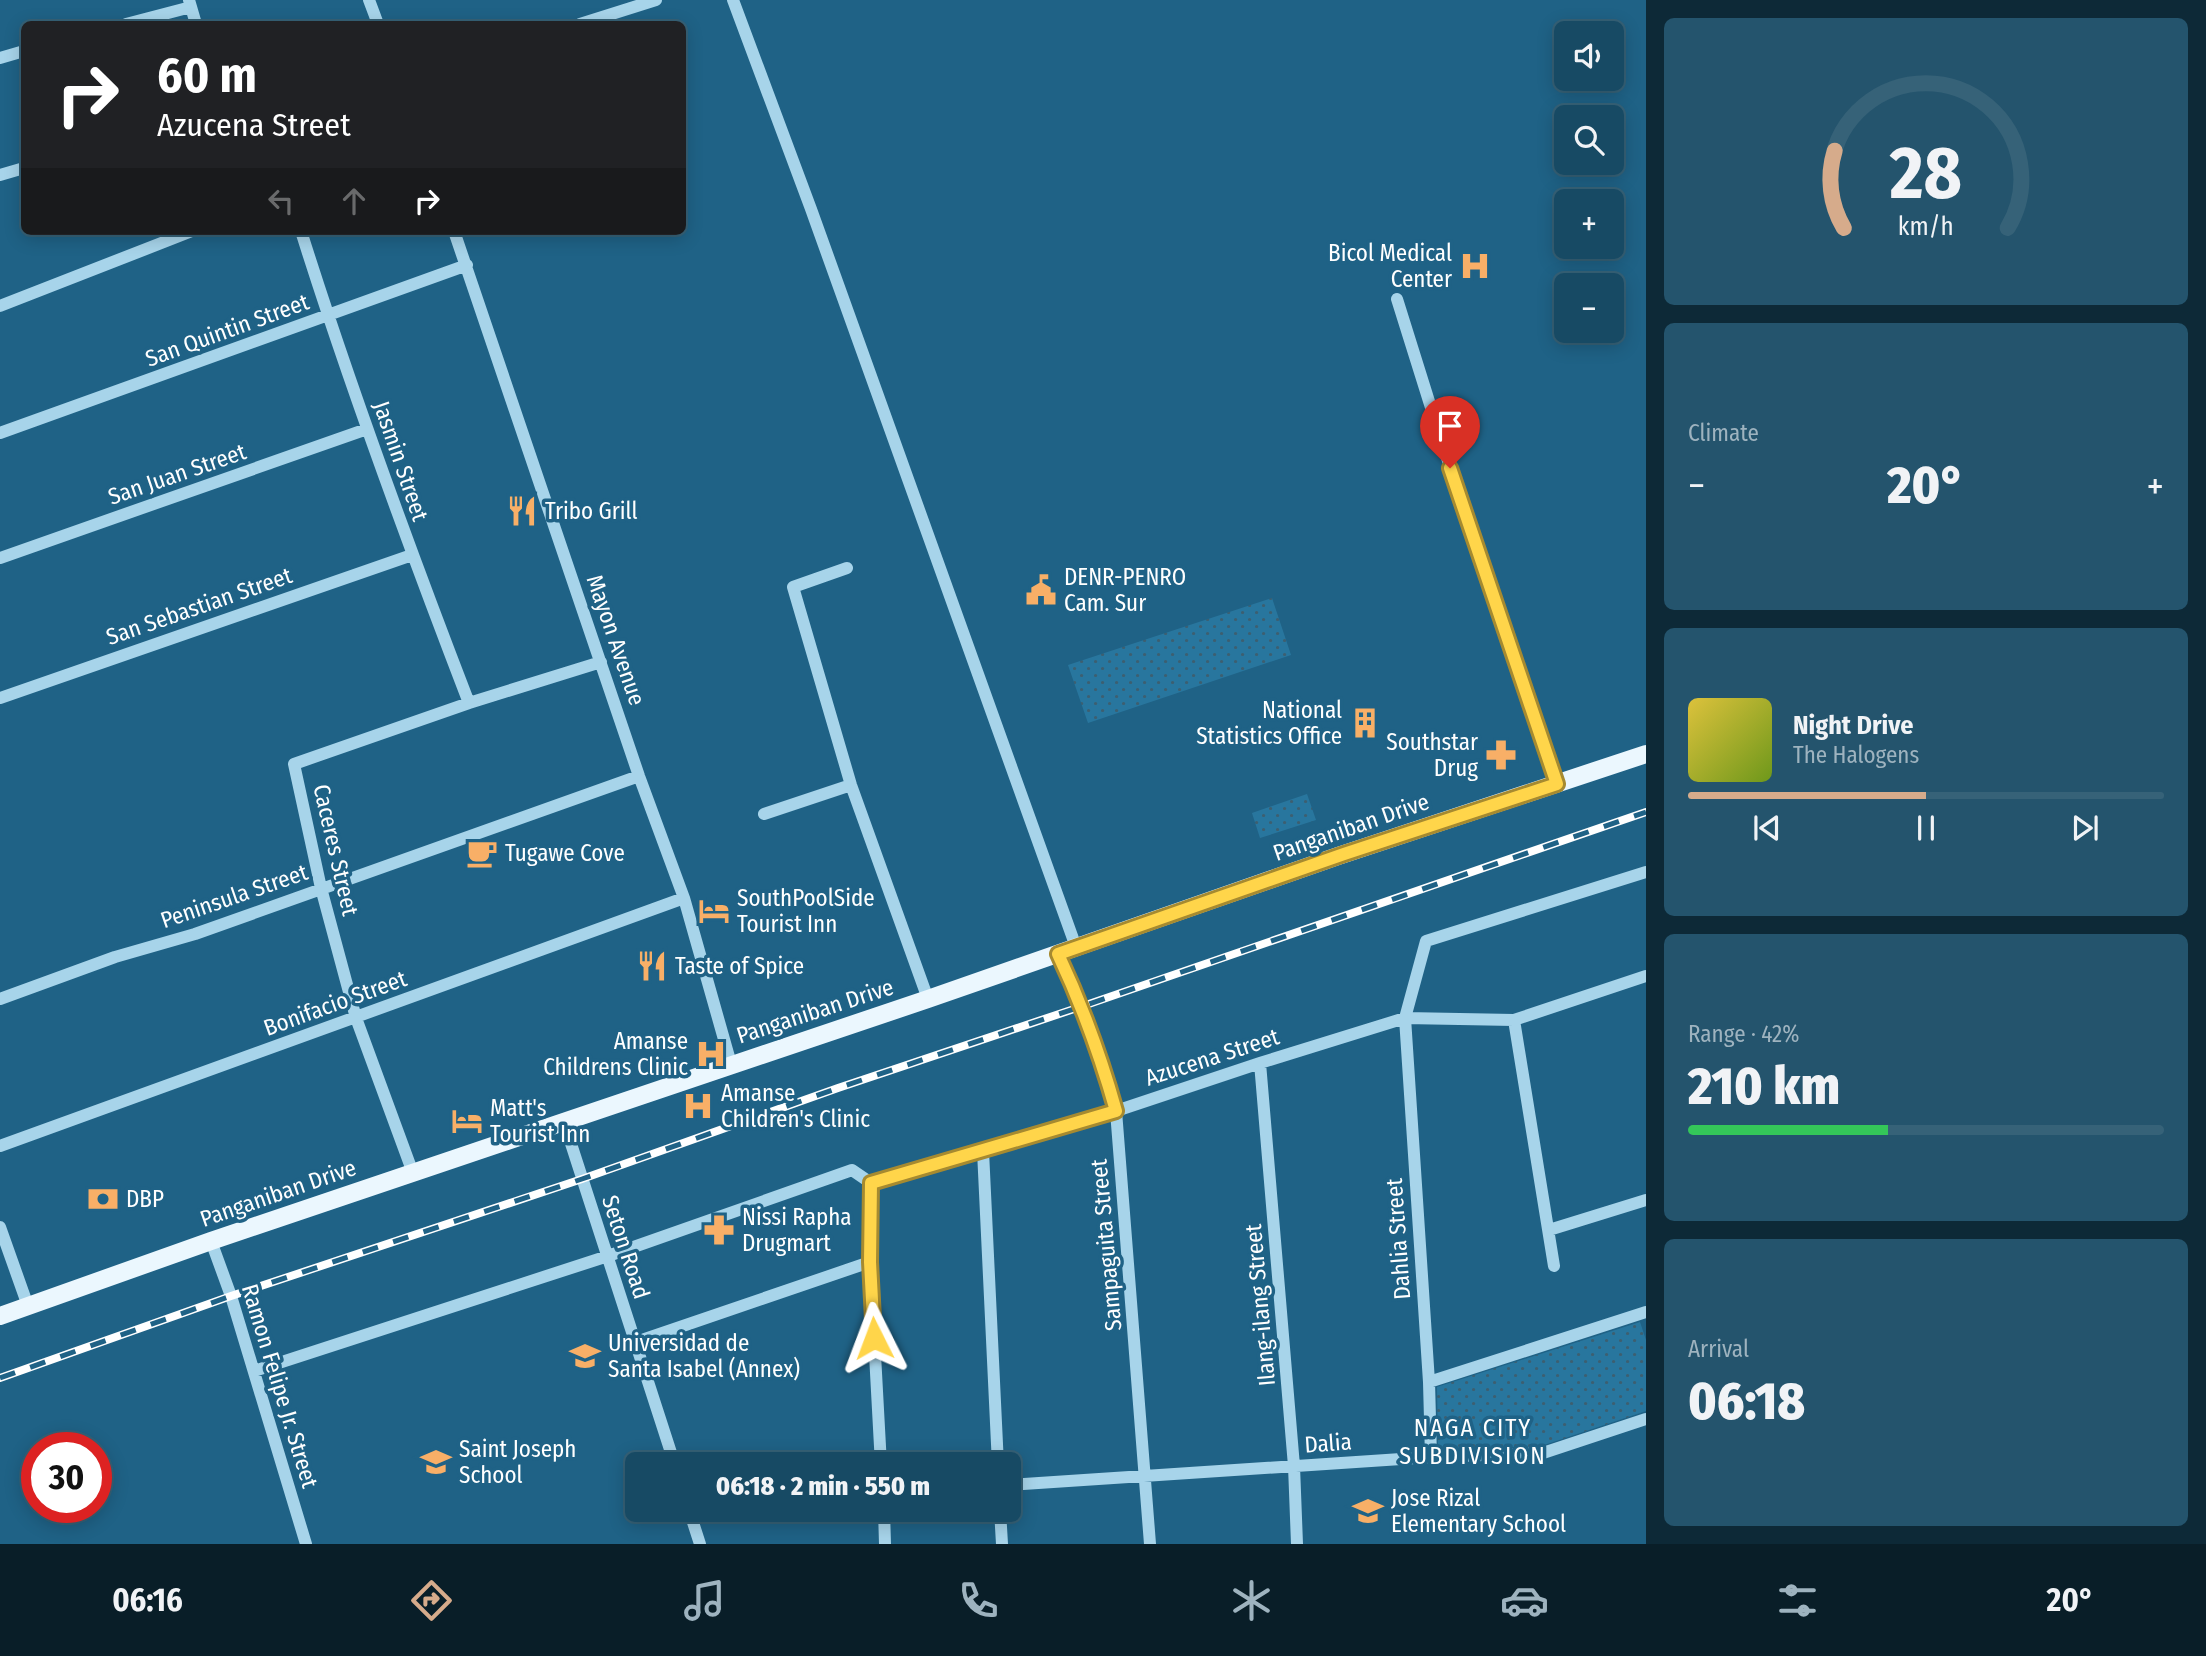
<!DOCTYPE html>
<html lang="en">
<head>
<meta charset="utf-8">
<style>
  :root { --surface:#174a64; --page:#24546d; --text:#f1f3f6; --muted:#9eb3bf; --line:#366278; --accent:#d6ab8b }
  body { margin:0; font-family:"Fira Sans Condensed",sans-serif; background:var(--page); color:var(--text); height:100vh; display:flex; flex-direction:column; font-size:26px; white-space:nowrap }
  * { box-sizing:border-box; margin:0 }
  p { font-size:23px; color:var(--muted) }
  .icon { flex:none; width:38px; height:38px; fill:none; stroke:currentColor; stroke-width:2; stroke-linecap:round; stroke-linejoin:round }
  .map { position:relative; flex:1; overflow:hidden }
  .side { display:flex; flex-direction:column; gap:18px; padding:18px; background:#0d2937; width:560px }
  .side>* { flex:none }
  .guide { position:absolute; left:21px; top:21px; width:665px; height:214px; border-radius:10px; box-shadow:0 4px 18px #0003,0 0 0 2px var(--line); background:#202124; color:#fff; overflow:hidden }
  .buttons { position:absolute; left:1554px; top:21px; display:grid; gap:14px }
  .buttons a { display:grid; place-items:center; width:70px; height:70px; border-radius:10px; background:var(--surface); box-shadow:0 4px 18px #0003,0 0 0 2px var(--line); font-size:35px }
  .speed { position:absolute; left:21px; top:1432px; display:flex; gap:14px; font-size:35px; font-weight:700; text-align:center }
  .speed>* { display:grid; place-content:center; width:91px; height:91px; border-radius:50%; background:var(--surface); box-shadow:0 4px 18px #0003,0 0 0 2px var(--line); line-height:1 }
  .speed .limit { border:10px solid #d22; background:#fff; color:#111 }
  .pin { position:absolute; display:grid; place-items:center; width:60px; height:60px; color:#fff; margin:-72px -30px; border-radius:50% 50% 50% 0; rotate:-45deg; box-shadow:0 0 7px #0007 }
  .pin .icon { rotate:45deg }
  .me { position:absolute; width:77px; margin:-38px; rotate:357deg; stroke-linejoin:round; filter:drop-shadow(0 0 5px #0008) }
  .turn { display:flex; align-items:center; gap:24px; height:147px; padding:0 21px; font-size:32px }
  .turn .icon { width:91px; height:91px; stroke-width:2.5 }
  .turn b { display:block; font-size:49px; line-height:60px }
  .lanes { display:flex; align-items:center; height:66px; padding:0 21px; background:#0003; justify-content:center; gap:35px; direction:ltr }
  .lanes .off { opacity:.35 }
  .big { font-size:52px; font-weight:800; line-height:1.1 }
  .side .widget { flex:1; display:flex; flex-direction:column; justify-content:center; gap:10px; min-width:0; padding:0 24px; border-radius:10px; background:var(--page) }
  .side .dial { align-items:center; gap:0 }
  .dial svg { height:182px; overflow:visible; fill:none; stroke:var(--line); stroke-width:7; stroke-linecap:round; text-anchor:middle }
  .dial text { fill:var(--text); stroke:none }
  .song { display:flex; align-items:center; gap:21px }
  .cover { width:84px; height:84px; border-radius:10px; background:linear-gradient(135deg,hsl(50 70% 55%),hsl(80 70% 35%)) }
  .played { height:7px; border-radius:4px; background:linear-gradient(90deg,var(--accent) 50%,var(--line) 50%) }
  .keys { display:flex; justify-content:space-around; direction:ltr }
  .heat { display:flex; justify-content:space-between; align-items:center; font-size:38px; direction:ltr }
  .charge { height:10px; border-radius:5px; background:linear-gradient(90deg,#34c759 42%,var(--line) 0) }
  .trip { position:absolute; left:625px; top:1452px; width:396px; height:70px; border-radius:10px; background:var(--surface); box-shadow:0 4px 18px #0003,0 0 0 2px var(--line); font-weight:800; line-height:70px; text-align:center }
  .tab-bar { display:flex; height:112px; justify-content:space-around; align-items:center; background:#091e28; color:var(--muted) }
  .tab-bar .icon { width:49px; height:49px }
  .tab-bar .selected { color:var(--accent) }
  .tab-bar b { font-size:32px; color:var(--text) }
  main { display:flex; flex:1; min-height:0 }
  .map>svg:first-child { display:block }
  .grass { fill:url(#grass-dots) }
  .lines { fill:none; stroke-linecap:round; stroke-linejoin:round }
  .minor { stroke:#a7d4ea; stroke-width:12 }
  .major { stroke:#ebf7fe; stroke-width:18 }
  .rail-casing { stroke:#fff; stroke-width:8 }
  .rail { stroke:#1f6286; stroke-width:5; stroke-dasharray:16; stroke-linecap:butt }
  .route-casing { stroke:#a68a30; stroke-width:18 }
  .route { stroke:#ffd54a; stroke-width:12 }
  .labels { text-anchor:middle; stroke-width:7; stroke-linejoin:round; paint-order:stroke }
  .poi-label { font-size:23px; fill:#fff; stroke:#1f6286; text-anchor:start }
  .street-label { font-size:23px; fill:#fff; stroke:#1f6286 }
  .neighbourhood-label { font-size:24px; letter-spacing:2px; fill:#fff; stroke:#1f6286 }
</style>
</head>
<body>
<main>
<div class="map">
<svg width="1646" height="1544" viewBox="0 0 1646 1544">
  <defs>
    <pattern id="grass-dots" width="8" height="8" patternUnits="userSpaceOnUse" patternTransform="scale(1.75)"><rect width="8" height="8" fill="#28769e"/><path d="M2 2h.1M6 6h.1" fill="none" stroke="#3c5f71" stroke-width="1.8" stroke-linecap="round"/></pattern>
  </defs>
  <rect width="100%" height="100%" fill="#1f6286"/>
  <path class="grass" d="M1272 598 1291 655 1088 723 1068 665Z
    M1307 794 1316 820 1260 838 1252 813Z
    M1640 1322 1646 1340V1411L1538 1447 1438 1448 1437 1387Z"/>
  <g class="lines">
    <path class="minor" d="M189 0 196 24
      M369 0 378 24
      M733 0 811 209 1076 947
      M126 24 191 7
      M580 24 656 0
      M0 58 24 51
      M0 175 24 168
      M301 231C351 390 409 547 469 703
      M454 231 639 776 684 898 731 1064
      M1397 299 1443 446 1557 784
      M0 306 192 231
      M0 433 467 265
      M0 558 367 429
      M847 568 793 587 851 785 928 999
      M0 698 412 555
      M764 814 851 785
      M1057 954C1083 1008 1100 1054 1116 1111L1150 1544
      M0 999 115 957 195 934 639 776
      M1514 1020 1554 1266
      M1260 1063 1294 1466 1297 1544
      M564 1122 675 1465
      M0 1146 684 898
      M983 1151 998 1465
      M413 1173 356 1018 321 888 294 764 469 703 601 662
      M871 1183 1116 1111 1260 1063 1405 1018 1514 1020 1646 976
      M871 1183 870 1262 881 1465
      M0 1227 28 1306
      M1549 1230 1646 1200
      M211 1241 231 1296 306 1544
      M636 1342 870 1262
      M254 1371 608 1256 852 1170 871 1183
      M1429 1382 1646 1312
      M1431 1457 1429 1382 1405 1018 1426 941 1646 872
      M1008 1485 1431 1457 1543 1453 1646 1419
      M689 1510 700 1544
      M884 1510 885 1544
      M1000 1510 1002 1544"/>
    <path class="major" d="M0 1316 211 1241 928 999 1338 856 1646 754"/>
    <g class="rail-casing">
      <path id="rail" d="M0 1378 231 1296 582 1179 838 1088 1083 1006 1646 812"/>
    </g>
    <use href="#rail" class="rail"/>
  </g>
  <g class="lines">
    <g class="route-casing">
      <path id="route" d="M874 1338 870 1262 871 1183 1116 1111C1100 1054 1083 1007 1058 954L1344 854 1557 784 1450 468"/>
    </g>
    <use href="#route" class="route"/>
  </g>
  <defs>
    <g id="hospital-bare" transform="scale(2.415)"><path d="M-5-5h3v3.5h4V-5h3V5h-3V1.5h-4V5h-3Z" fill="#f8af67" stroke="#1f6286" stroke-width="2.5" paint-order="stroke"/></g>
    <g id="restaurant-bare" transform="scale(2.415)"><path d="M-5-6h1v4h1v-4h1v4h1v-4h1v5L-1.5 .5V6h-2V.5L-5-1ZM5-6V6H3V1.5H1.5Q1.5-4 5-6Z" fill="#f8af67" stroke="#1f6286" stroke-width="2.5" paint-order="stroke"/></g>
    <g id="civic-bare" transform="scale(2.415)"><path d="M-.6-6.5H3V-4.5H.6V-3L4-1V1h2V6H-6V1h2V-1L-.6-3ZM-1.2 2.5V6h2.4V2.5Z" fill="#f8af67" stroke="#1f6286" stroke-width="2.5" paint-order="stroke"/></g>
    <g id="building-bare" transform="scale(2.415)"><path d="M-4-6H4V6H1V3H-1V6H-4ZM-2.5-4.3h1.7v1.8h-1.7ZM.8-4.3h1.7v1.8H.8ZM-2.5-1h1.7V.8h-1.7ZM.8-1h1.7V.8H.8Z" fill="#f8af67" stroke="#1f6286" stroke-width="2.5" paint-order="stroke"/></g>
    <g id="pharmacy-bare" transform="scale(2.415)"><path d="M-2-6h4v4h4v4h-4v4h-4v-4h-4v-4h4Z" fill="#f8af67" stroke="#1f6286" stroke-width="2.5" paint-order="stroke"/></g>
    <g id="cafe-bare" transform="scale(2.415)"><path d="M-5.5-4.5H6V0H3Q3 3.5 0 3.5H-2.5Q-5.5 3.5-5.5 0ZM3-3.2v2h1.7v-2ZM-6 4.5H4V6H-6Z" fill="#f8af67" stroke="#1f6286" stroke-width="2.5" paint-order="stroke"/></g>
    <g id="hotel-bare" transform="scale(2.415)"><path d="M-6-4.5h1.5V1H6V5H4.5V3h-9V5H-6ZM-4 0a1.8 1.8 0 1 1 3.6 0ZM.5 0V-2.5h3Q6-2.5 6 0Z" fill="#f8af67" stroke="#1f6286" stroke-width="2.5" paint-order="stroke"/></g>
    <g id="bank-bare" transform="scale(2.415)"><path d="M-6-4H6V4H-6ZM0-2.3a2.3 2.3 0 1 0 0 4.6a2.3 2.3 0 1 0 0-4.6Z" fill="#f8af67" stroke="#1f6286" stroke-width="2.5" paint-order="stroke"/></g>
    <g id="university-bare" transform="scale(2.415)"><path d="M0-5L7-2L0 1L-7-2ZM-4 1L0 2.5L4 1V4Q0 6-4 4Z" fill="#f8af67" stroke="#1f6286" stroke-width="2.5" paint-order="stroke"/></g>
    <g id="school-bare" transform="scale(2.415)"><path d="M0-5L7-2L0 1L-7-2ZM-4 1L0 2.5L4 1V4Q0 6-4 4Z" fill="#f8af67" stroke="#1f6286" stroke-width="2.5" paint-order="stroke"/></g>
  </defs>
  <g fill-rule="evenodd">
    <use href="#hospital-bare" x="1475" y="266"/>
    <use href="#restaurant-bare" x="522" y="511"/>
    <use href="#civic-bare" x="1041" y="590"/>
    <use href="#building-bare" x="1365" y="723"/>
    <use href="#pharmacy-bare" x="1501" y="755"/>
    <use href="#cafe-bare" x="482" y="853"/>
    <use href="#hotel-bare" x="714" y="911"/>
    <use href="#restaurant-bare" x="652" y="966"/>
    <use href="#hospital-bare" x="711" y="1054"/>
    <use href="#hospital-bare" x="698" y="1106"/>
    <use href="#hotel-bare" x="467" y="1121"/>
    <use href="#bank-bare" x="103" y="1199"/>
    <use href="#pharmacy-bare" x="719" y="1230"/>
    <use href="#university-bare" x="585" y="1356"/>
    <use href="#school-bare" x="436" y="1462"/>
    <use href="#school-bare" x="1368" y="1511"/>
  </g>
  <g class="labels">
    <g class="poi-label">
      <text x="1452" y="261" text-anchor="end">Bicol Medical<tspan x="1452" dy="26">Center</tspan></text>
      <text x="545" y="519">Tribo Grill</text>
      <text x="1064" y="585">DENR-PENRO<tspan x="1064" dy="26">Cam. Sur</tspan></text>
      <text x="1342" y="718" text-anchor="end">National<tspan x="1342" dy="26">Statistics Office</tspan></text>
      <text x="1478" y="750" text-anchor="end">Southstar<tspan x="1478" dy="26">Drug</tspan></text>
      <text x="505" y="861">Tugawe Cove</text>
      <text x="737" y="906">SouthPoolSide<tspan x="737" dy="26">Tourist Inn</tspan></text>
      <text x="675" y="974">Taste of Spice</text>
      <text x="688" y="1049" text-anchor="end">Amanse<tspan x="688" dy="26">Childrens Clinic</tspan></text>
      <text x="721" y="1101">Amanse<tspan x="721" dy="26">Children's Clinic</tspan></text>
      <text x="490" y="1116">Matt's<tspan x="490" dy="26">Tourist Inn</tspan></text>
      <text x="126" y="1207">DBP</text>
      <text x="742" y="1225">Nissi Rapha<tspan x="742" dy="26">Drugmart</tspan></text>
      <text x="608" y="1351">Universidad de<tspan x="608" dy="26">Santa Isabel (Annex)</tspan></text>
      <text x="459" y="1457">Saint Joseph<tspan x="459" dy="26">School</tspan></text>
      <text x="1391" y="1506">Jose Rizal<tspan x="1391" dy="26">Elementary School</tspan></text>
    </g>
    <g class="street-label">
      <text transform="translate(227 330) rotate(-20)" y="8">San Quintin Street</text>
      <text transform="translate(401 461) rotate(71)" y="8">Jasmin Street</text>
      <text transform="translate(177 474) rotate(-19)" y="8">San Juan Street</text>
      <text transform="translate(199 606) rotate(-19)" y="8">San Sebastian Street</text>
      <text transform="translate(616 640) rotate(71)" y="8">Mayon Avenue</text>
      <text transform="translate(1351 827) rotate(-19)" y="8">Panganiban Drive</text>
      <text transform="translate(336 850) rotate(77)" y="8">Caceres Street</text>
      <text transform="translate(234 896) rotate(-19)" y="8">Peninsula Street</text>
      <text transform="translate(335 1003) rotate(-20)" y="8">Bonifacio Street</text>
      <text transform="translate(815 1011) rotate(-18)" y="8">Panganiban Drive</text>
      <text transform="translate(1212 1057) rotate(-18)" y="8">Azucena Street</text>
      <text transform="translate(278 1193) rotate(-19)" y="8">Panganiban Drive</text>
      <text transform="translate(1398 1239) rotate(-94)" y="8">Dahlia Street</text>
      <text transform="translate(1106 1245) rotate(-95)" y="8">Sampaguita Street</text>
      <text transform="translate(626 1247) rotate(72)" y="8">Seton Road</text>
      <text transform="translate(1260 1305) rotate(-95)" y="8">Ilang-ilang Street</text>
      <text transform="translate(280 1386) rotate(73)" y="8">Ramon Felipe Jr. Street</text>
      <text transform="translate(1328 1443) rotate(-4)" y="8">Dalia</text>
    </g>
    <g class="neighbourhood-label">
      <text x="1473" y="1436">NAGA CITY<tspan x="1473" dy="28">SUBDIVISION</tspan></text>
    </g>
  </g>
</svg>
<div class="buttons">
<a><svg class="icon" aria-label="sound" viewBox="0 0 24 24"><path d="M4 9h4l5-4v14l-5-4H4zM17 9q2 3 0 6"/></svg></a>
<a><svg class="icon" aria-label="search" viewBox="0 0 24 24"><circle cx="10" cy="10" r="6"/><path d="M15 15l6 6"/></svg></a>
<a>+</a>
<a>−</a>
</div>
<div class="speed"><div class="limit">30</div></div>
<div class="pin" style="left:1450px;top:468px;background:#d93025"><svg class="icon" aria-label="arrive" viewBox="0 0 24 24"><path d="M6 21V4h12l-3 4 3 4H6"/></svg></div>
<svg class="me" style="left:874px;top:1338px" viewBox="-20 -20 40 40"><path d="M0-17L14 15 0 8-14 15z" fill="#ffd54a" stroke="#fff" stroke-width="4"/></svg>
<div class="trip">06:18 · 2 min · 550 m</div>
<div class="guide">
<div class="turn"><svg class="icon" aria-label="right" viewBox="0 0 24 24"><path d="M7 20v-9h11M14 6l5 5-5 5"/></svg><div><b>60 m</b>Azucena Street</div></div>
<div class="lanes"><svg class="icon off" aria-label="left" viewBox="0 0 24 24"><path d="M17 20v-9H6M10 6l-5 5 5 5"/></svg><svg class="icon off" aria-label="ahead" viewBox="0 0 24 24"><path d="M12 20V5M6 11l6-6 6 6"/></svg><svg class="icon" aria-label="right" viewBox="0 0 24 24"><path d="M7 20v-9h11M14 6l5 5-5 5"/></svg></div>
</div>
</div>
<section class="side">
<div class="widget dial"><svg viewBox="0 0 100 80">
<path d="M14 69A42 42 0 1 1 86 69"/>
<path d="M14 69A42 42 0 0 1 10 35" stroke="#d6ab8b"/>
<text x="50" y="56" font-size="32" font-weight="700">28</text>
<text x="50" y="72" font-size="11">km/h</text>
</svg></div>
<div class="widget"><p>Climate</p>
<div class="heat"><a>−</a><b class="big">20°</b><a>+</a></div>
</div>
<div class="widget">
<div class="song"><i class="cover"></i><div><b>Night Drive</b><p>The Halogens</p></div></div>
<div class="played"></div>
<div class="keys"><svg class="icon" aria-label="previous" viewBox="0 0 24 24"><path d="M18 5L8 12l10 7zM5 5v14"/></svg><svg class="icon" aria-label="pause" viewBox="0 0 24 24"><path d="M8 5v14M16 5v14"/></svg><svg class="icon" aria-label="next" viewBox="0 0 24 24"><path d="M6 5l10 7-10 7zM19 5v14"/></svg></div>
</div>
<div class="widget"><p>Range · 42%</p><b class="big">210 km</b><div class="charge"></div></div>
<div class="widget"><p>Arrival</p><b class="big">06:18</b></div>
</section>
</main>
<nav class="tab-bar">
<b>06:16</b>
<svg class="icon selected" aria-label="directions" viewBox="0 0 24 24"><path d="M12 3l9 9-9 9-9-9zM9 14v-3h6M13 9l2 2-2 2"/></svg>
<svg class="icon" aria-label="music" viewBox="0 0 24 24"><path d="M9 18V5l10-2v13"/><circle cx="6" cy="18" r="3"/><circle cx="16" cy="16" r="3"/></svg>
<svg class="icon" aria-label="phone" viewBox="0 0 24 24"><path d="M5 4h4l2 5-3 2q2 4 5 5l2-3 5 2v4C11 20 4 13 5 4z"/></svg>
<svg class="icon" aria-label="climate" viewBox="0 0 24 24"><path d="M12 3v18M4 7l16 10M4 17L20 7"/></svg>
<svg class="icon" aria-label="car" viewBox="0 0 24 24"><path d="M5 17H2v-5l4-1 3-4h7l3 4 3 1v5h-3M9 17h6M6 11h13"/><circle cx="7" cy="17" r="2"/><circle cx="17" cy="17" r="2"/></svg>
<svg class="icon" aria-label="filters" viewBox="0 0 24 24"><path d="M4 7h16M4 17h16"/><circle cx="9" cy="7" r="2"/><circle cx="15" cy="17" r="2"/></svg>
<b>20°</b>
</nav>
</body>
</html>
